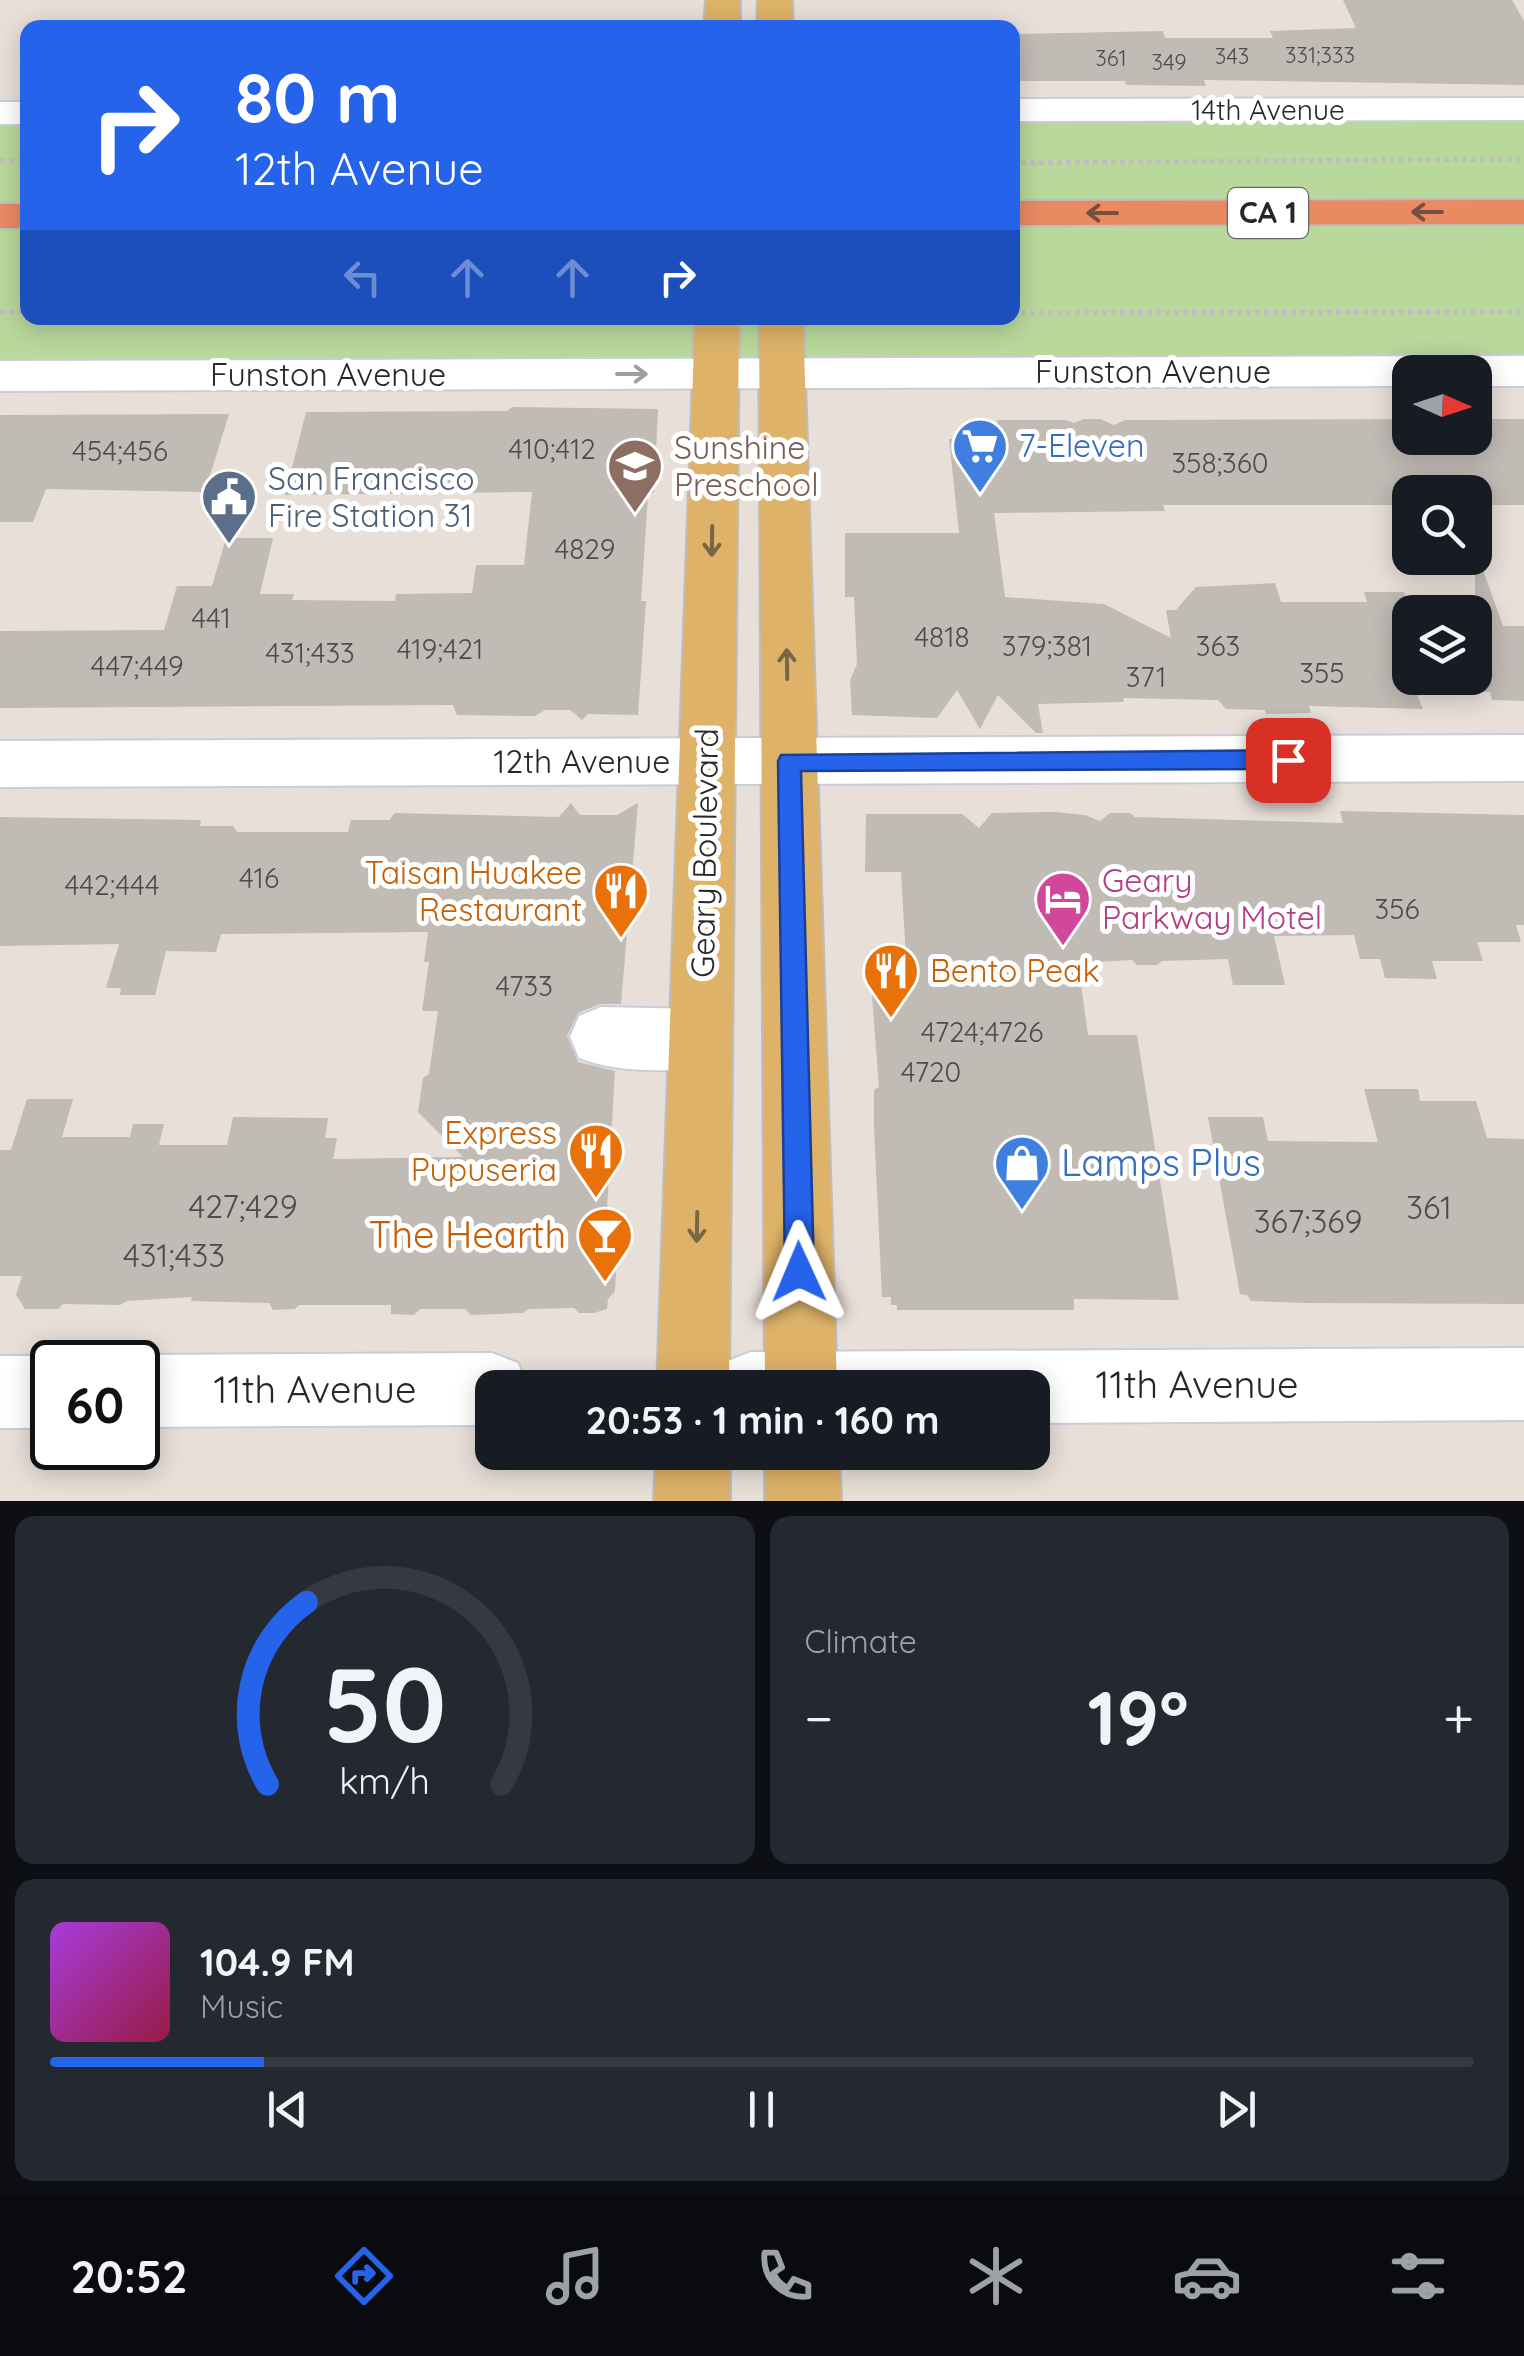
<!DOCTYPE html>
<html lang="en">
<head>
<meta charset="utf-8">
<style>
  :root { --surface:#171b24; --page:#242831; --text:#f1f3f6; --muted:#9ea1a6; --line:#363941; --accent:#2563eb }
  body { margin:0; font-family:Quicksand,sans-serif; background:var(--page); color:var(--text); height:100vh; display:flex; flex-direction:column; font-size:38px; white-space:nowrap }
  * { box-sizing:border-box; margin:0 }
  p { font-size:32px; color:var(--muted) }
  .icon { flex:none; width:55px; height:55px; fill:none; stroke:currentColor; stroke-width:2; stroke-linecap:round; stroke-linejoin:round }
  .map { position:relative; height:1501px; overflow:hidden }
  .panel { display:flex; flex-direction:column; gap:15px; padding:15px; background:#0d0f14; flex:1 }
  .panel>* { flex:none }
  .banner { position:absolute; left:20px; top:20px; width:1000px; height:305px; border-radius:20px; box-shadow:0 5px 25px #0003; background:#2563eb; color:#fff; overflow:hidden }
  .needle { width:65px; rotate:93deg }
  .fabs { position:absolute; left:1392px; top:355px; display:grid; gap:20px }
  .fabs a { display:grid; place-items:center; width:100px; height:100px; border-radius:20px; background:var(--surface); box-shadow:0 5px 25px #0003; font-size:50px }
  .speed { position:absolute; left:30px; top:1340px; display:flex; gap:20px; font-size:50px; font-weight:700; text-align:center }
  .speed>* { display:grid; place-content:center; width:130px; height:130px; border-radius:50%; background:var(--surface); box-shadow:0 5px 25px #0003; line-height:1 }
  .speed .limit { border:5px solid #111; border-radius:15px; background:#fff; color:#111 }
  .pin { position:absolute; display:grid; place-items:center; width:85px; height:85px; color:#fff; margin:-42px; border-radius:20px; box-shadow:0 5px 15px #0006 }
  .me { position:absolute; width:110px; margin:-55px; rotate:359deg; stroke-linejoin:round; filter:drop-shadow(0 0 8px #0008) }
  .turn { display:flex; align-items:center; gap:35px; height:210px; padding:0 50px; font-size:45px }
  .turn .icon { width:130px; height:130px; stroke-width:2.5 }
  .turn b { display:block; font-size:70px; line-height:85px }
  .lanes { display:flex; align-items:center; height:95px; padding:0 50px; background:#0003; justify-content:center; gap:50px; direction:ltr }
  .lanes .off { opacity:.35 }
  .big { font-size:75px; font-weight:800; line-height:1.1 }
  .panel .card { flex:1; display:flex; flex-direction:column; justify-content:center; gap:15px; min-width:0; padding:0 35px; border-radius:20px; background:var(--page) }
  .panel .dial { align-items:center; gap:0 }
  .dial svg { height:260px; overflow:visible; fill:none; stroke:var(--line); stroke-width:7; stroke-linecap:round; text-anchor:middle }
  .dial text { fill:var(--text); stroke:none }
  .song { display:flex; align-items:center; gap:30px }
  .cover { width:120px; height:120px; border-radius:15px; background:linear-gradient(135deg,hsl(280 70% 55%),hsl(340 70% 35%)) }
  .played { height:10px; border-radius:5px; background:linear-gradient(90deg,var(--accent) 15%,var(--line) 15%) }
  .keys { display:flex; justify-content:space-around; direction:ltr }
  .heat { display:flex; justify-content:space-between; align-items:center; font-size:55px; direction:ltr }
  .panel .tiles { flex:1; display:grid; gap:15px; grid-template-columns:1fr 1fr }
  .card:last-child { grid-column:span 2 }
  .trip { position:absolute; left:475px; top:1370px; width:575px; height:100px; border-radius:20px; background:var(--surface); box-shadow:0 5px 25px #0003; font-weight:800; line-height:100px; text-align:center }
  .dock { display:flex; height:160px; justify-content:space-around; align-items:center; background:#090b0e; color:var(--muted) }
  .dock .icon { width:70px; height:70px }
  .dock .on { color:var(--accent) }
  .dock b { font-size:45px; color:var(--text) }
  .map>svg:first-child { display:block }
  .green { fill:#b9d89c }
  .building { fill:#c0bbb5 }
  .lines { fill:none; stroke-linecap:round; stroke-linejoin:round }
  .minor-casing { stroke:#c8cdd7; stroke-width:4 }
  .major-casing { stroke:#bebebe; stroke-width:4 }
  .highway-casing { stroke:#bebebe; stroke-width:4 }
  .path { stroke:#bebebe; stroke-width:5; stroke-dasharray:5 4; stroke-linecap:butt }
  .minor { fill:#fff; fill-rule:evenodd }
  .major { fill:#deb268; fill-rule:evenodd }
  .highway { fill:#ea8a62; fill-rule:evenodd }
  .oneway { stroke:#754f3f }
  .oneway2 { stroke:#9e9e9e }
  .oneway3 { stroke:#796644 }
  .route { fill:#2563eb; stroke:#184099; stroke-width:2.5 }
  .labels { text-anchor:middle; stroke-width:10; stroke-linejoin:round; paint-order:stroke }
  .far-number-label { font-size:22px; fill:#4d4c4a }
  .far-street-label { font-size:28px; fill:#272727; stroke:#fff }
  .number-label { font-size:28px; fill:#4d4c4a }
  .shield { fill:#fff; stroke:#686868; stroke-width:2.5 }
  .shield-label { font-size:30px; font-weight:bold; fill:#272727 }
  .street-label { font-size:32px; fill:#272727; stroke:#fff }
  .shop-label { font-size:32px; fill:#366cbe; stroke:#fff; text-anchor:start }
  .education-label { font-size:32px; fill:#785e54; stroke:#fff; text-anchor:start }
  .service-label { font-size:32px; fill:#4e5e75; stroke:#fff; text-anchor:start }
  .food-label { font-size:32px; fill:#c56008; stroke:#fff; text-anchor:end }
  .hotel-label { font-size:32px; fill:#b23c85; stroke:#fff; text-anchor:start }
  .near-number-label { font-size:32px; fill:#4d4c4a }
  .near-shop-label { font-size:38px; fill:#366cbe; stroke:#fff; text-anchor:start }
  .near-food-label { font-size:38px; fill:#c56008; stroke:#fff; text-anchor:end }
  .near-street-label { font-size:38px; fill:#272727; stroke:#fff }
</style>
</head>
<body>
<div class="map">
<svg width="1524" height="1501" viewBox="0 0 1524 1501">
  <rect width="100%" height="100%" fill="#e8dfd9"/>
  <path class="green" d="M1524 109V371L0 376V113H27L28 318H1012L1013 110Z"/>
  <path class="building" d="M1343 0H1512L1524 21V85L1204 80 1206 86 1126 85 1125 81H1012V34L1163 31 1165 38H1273L1270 31 1356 28Z
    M512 407 658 409 654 492 648 495 641 601H646L638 715 588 714 582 720 570 710H545L535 716 457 715 453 705 0 708V631L164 630 177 586H212L226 538H273L260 594H294L292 600 395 601 396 594 472 593 476 565H524L532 492 285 495 306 412 507 411Z
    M229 414 205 492 46 489 33 522H0V415Z
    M1084 419H1100L1114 425 1125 420 1410 419V438H1475V419H1524V505H1475V492H1410V505H1163L1165 511 994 513 1005 597 1104 604 1171 638 1166 610H1176L1196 587 1275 583 1281 602H1367L1364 592H1404L1410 610V678L1423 709 1309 706 1311 713 1266 714 1265 710 1226 709 1218 700 1124 698 1123 702 1038 704 1043 733H1036L998 695 980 729 957 690 937 718 852 715 850 680 857 664 854 597H845V533H959L949 439 999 436 997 420H1066L1074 423Z
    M1475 559H1479L1503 626H1524V701L1492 700 1490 692H1475Z
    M571 803 580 815H617L638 803 621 1004H600L578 1013 567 1036 578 1062 615 1071 606 1225H619L615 1291 608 1299 607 1309 594 1313H579L574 1308 528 1309 523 1313 470 1315 466 1309H420L414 1315 391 1314V1305H299L295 1309 273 1310 269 1303 191 1301 192 1297 127 1301 120 1305 63 1304 58 1309H25L16 1295 22 1276H0V1150H11L27 1099H73L62 1137H130L133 1124H164L159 1145H227L233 1117 328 1118 325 1138H337L333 1159 463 1157 418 1112 423 1078 429 1074 438 1011H422L429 962H424L428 932 221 934 216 952 166 951 155 995H120L121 988H106L119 944 0 946V817L201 820 200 826H233L237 832H348L351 820H389L395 813 559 817Z
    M1340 811 1524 815V925H1516L1521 942H1477L1483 961H1432L1437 979 1385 978 1380 959H1360L1354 935 1274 936 1285 985H1233L1228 959 1162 961 1157 965H1137L1132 960 1078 963 1088 1035H1137L1179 1300 1074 1299V1310H897V1305H891V1297H882L874 1127V1090L879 1087 869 957H906L901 872H865L866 814H962L979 828 992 813 1055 812 1085 815 1100 821 1110 813H1130L1135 817 1343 823Z
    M1364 1089H1418L1420 1101H1476L1487 1138 1524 1139V1304L1307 1303 1251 1301 1247 1295 1240 1294 1208 1117H1263L1268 1141 1378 1142Z"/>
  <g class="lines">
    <g class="minor-casing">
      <path id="minor" d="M1524 98V120L1012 121V99Z
        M0 102H28V124H0Z
        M1524 356V386H1475V372H1410V386L0 391V361Z
        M1524 735V781L0 787V741Z
        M601 1007 701 1009 723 1018 732 1039 723 1060C686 1075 616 1073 579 1058L570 1037 579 1016Z
        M1524 1348V1420L1032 1423V1388H715L725 1362 751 1352Z
        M492 1353 518 1363 528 1388H492V1425L138 1427V1362H119L138 1355Z
        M0 1356H52L68 1362H52V1428H0Z"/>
    </g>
    <g class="major-casing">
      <path id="major" d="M706 0H740V28H704Z
        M758 0H792L793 28H757Z
        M695 318H739L729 1388H657Z
        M759 318H803L837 1388H765Z
        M656 1452H730V1501H654Z
        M765 1452H839L841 1501H765Z"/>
    </g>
    <g class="highway-casing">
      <path id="highway" d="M1524 200V224L1012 225V201Z
        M0 204H28V228H0Z"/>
    </g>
    <path class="path" d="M0 161H28
      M1012 163 1524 159
      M0 312H28
      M1012 313 1524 312
      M538 318 669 319"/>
    <use href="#minor" class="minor"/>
    <use href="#major" class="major"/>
    <use href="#highway" class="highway"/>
  </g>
  <defs><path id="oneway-shaft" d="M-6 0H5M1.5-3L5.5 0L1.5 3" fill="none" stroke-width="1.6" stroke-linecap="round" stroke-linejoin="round" transform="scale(2.5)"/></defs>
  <g class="oneway">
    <use href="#oneway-shaft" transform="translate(1427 212) rotate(180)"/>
    <use href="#oneway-shaft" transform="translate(1102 213) rotate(180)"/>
  </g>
  <use class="oneway2" href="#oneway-shaft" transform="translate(632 374)"/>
  <g class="oneway3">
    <use href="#oneway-shaft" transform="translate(712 541) rotate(91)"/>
    <use href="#oneway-shaft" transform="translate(787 664) rotate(-91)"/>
    <use href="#oneway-shaft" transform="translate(697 1227) rotate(91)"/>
  </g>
  <path class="route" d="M1288 750 1296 753 1299 760 1296 766 1288 769 801 771 814 1272 809 1282 799 1286 789 1282 785 1272 778 761 781 755Z"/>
  <defs>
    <g id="supermarket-pin" transform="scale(2.875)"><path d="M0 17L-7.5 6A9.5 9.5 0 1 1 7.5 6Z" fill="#3f7fe0" stroke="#fff"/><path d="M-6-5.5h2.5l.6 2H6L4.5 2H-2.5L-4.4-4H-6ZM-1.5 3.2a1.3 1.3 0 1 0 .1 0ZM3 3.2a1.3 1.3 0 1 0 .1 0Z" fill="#fff"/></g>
    <g id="school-pin" transform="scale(2.875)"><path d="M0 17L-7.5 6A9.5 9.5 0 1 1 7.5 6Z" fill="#8d6e63" stroke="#fff"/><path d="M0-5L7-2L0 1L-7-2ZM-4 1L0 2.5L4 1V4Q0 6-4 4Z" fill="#fff"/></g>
    <g id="civic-pin" transform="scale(2.875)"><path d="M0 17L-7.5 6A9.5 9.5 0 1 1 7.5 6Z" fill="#5c6f8a" stroke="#fff"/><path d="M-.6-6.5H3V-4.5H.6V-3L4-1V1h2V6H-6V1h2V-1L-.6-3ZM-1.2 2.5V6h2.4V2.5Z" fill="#fff"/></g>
    <g id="restaurant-pin" transform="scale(2.875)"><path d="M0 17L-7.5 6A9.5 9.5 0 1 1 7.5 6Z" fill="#e8710a" stroke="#fff"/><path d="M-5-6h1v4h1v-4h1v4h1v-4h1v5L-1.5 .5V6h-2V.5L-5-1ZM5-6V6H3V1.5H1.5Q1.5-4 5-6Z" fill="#fff"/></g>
    <g id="hotel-pin" transform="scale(2.875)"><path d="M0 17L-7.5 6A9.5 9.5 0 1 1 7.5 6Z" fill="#d1479c" stroke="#fff"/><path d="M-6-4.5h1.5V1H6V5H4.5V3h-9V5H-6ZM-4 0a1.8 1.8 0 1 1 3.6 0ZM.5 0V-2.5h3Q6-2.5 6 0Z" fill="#fff"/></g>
    <g id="shop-pin" transform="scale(2.875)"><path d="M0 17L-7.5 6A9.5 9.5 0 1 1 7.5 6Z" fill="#3f7fe0" stroke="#fff"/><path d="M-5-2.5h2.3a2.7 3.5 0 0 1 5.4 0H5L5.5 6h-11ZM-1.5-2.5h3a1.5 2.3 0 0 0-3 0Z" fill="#fff"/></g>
    <g id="bar-pin" transform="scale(2.875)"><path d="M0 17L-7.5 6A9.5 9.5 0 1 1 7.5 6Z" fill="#e8710a" stroke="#fff"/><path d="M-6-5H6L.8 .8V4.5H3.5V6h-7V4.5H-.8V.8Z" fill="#fff"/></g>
  </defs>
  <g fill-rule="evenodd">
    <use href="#supermarket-pin" x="980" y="446"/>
    <use href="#school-pin" x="635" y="466"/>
    <use href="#civic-pin" x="229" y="497"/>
    <use href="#restaurant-pin" x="621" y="891"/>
    <use href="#hotel-pin" x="1063" y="899"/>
    <use href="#restaurant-pin" x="891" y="971"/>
    <use href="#restaurant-pin" x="596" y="1151"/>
    <use href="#shop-pin" x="1022" y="1163"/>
    <use href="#bar-pin" x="605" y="1235"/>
  </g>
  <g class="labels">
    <g class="far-number-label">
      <text x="1320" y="63">331;333</text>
      <text x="1232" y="64">343</text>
      <text x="1111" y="66">361</text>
      <text x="1169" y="70">349</text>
    </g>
    <g class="far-street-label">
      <text x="1268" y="120">14th Avenue</text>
    </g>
    <g class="number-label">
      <text x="552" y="459">410;412</text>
      <text x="120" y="461">454;456</text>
      <text x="1220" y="473">358;360</text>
      <text x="585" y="559">4829</text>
      <text x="211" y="628">441</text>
      <text x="942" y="647">4818</text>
      <text x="1047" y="656">379;381</text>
      <text x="1218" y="656">363</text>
      <text x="440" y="659">419;421</text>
      <text x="310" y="663">431;433</text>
      <text x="137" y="676">447;449</text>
      <text x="1322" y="683">355</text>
      <text x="1146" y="687">371</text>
      <text x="259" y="888">416</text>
      <text x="112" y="895">442;444</text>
      <text x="1397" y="919">356</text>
      <text x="524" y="996">4733</text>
      <text x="982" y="1042">4724;4726</text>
      <text x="931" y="1082">4720</text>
    </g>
    <rect class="shield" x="1228" y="188" width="80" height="50" rx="8"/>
    <g class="shield-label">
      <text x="1268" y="223">CA 1</text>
    </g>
    <g class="street-label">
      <text x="1153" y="383">Funston Avenue</text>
      <text x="328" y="386">Funston Avenue</text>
      <text x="582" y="773">12th Avenue</text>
      <text transform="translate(705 853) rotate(-89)" y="11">Geary Boulevard</text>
    </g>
    <g class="shop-label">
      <text x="1019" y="457">7-Eleven</text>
    </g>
    <g class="education-label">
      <text x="674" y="459">Sunshine<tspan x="674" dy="37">Preschool</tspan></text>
    </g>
    <g class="service-label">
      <text x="268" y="490">San Francisco<tspan x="268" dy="37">Fire Station 31</tspan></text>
    </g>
    <g class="food-label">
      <text x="582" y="884">Taisan Huakee<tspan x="582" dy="37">Restaurant</tspan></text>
      <text x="930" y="982" text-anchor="start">Bento Peak</text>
      <text x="557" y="1144">Express<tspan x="557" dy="37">Pupuseria</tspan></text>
    </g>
    <g class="hotel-label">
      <text x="1102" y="892">Geary<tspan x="1102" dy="37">Parkway Motel</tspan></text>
    </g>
    <g class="near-number-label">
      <text x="243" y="1218">427;429</text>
      <text x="1429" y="1219">361</text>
      <text x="1308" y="1233">367;369</text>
      <text x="174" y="1267">431;433</text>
    </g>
    <g class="near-shop-label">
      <text x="1061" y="1176">Lamps Plus</text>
    </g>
    <g class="near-food-label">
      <text x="566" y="1248">The Hearth</text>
    </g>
    <g class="near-street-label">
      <text x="1197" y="1398">11th Avenue</text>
      <text x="315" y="1403">11th Avenue</text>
    </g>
  </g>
</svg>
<div class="fabs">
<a><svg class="needle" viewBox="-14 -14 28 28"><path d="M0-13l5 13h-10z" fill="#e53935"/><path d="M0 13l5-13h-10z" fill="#9ea1a6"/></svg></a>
<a><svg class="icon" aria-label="search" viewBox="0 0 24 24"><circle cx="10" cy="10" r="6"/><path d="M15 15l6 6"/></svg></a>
<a><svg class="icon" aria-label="layers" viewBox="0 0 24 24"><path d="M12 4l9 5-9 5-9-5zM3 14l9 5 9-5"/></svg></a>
</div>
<div class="speed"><div class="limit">60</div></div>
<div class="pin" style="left:1288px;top:760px;background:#d93025"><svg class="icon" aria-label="arrive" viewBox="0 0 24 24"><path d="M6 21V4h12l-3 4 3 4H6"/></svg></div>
<svg class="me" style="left:799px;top:1272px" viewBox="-20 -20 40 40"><path d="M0-17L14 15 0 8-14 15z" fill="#2563eb" stroke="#fff" stroke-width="4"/></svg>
<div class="trip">20:53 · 1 min · 160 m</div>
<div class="banner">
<div class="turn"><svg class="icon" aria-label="right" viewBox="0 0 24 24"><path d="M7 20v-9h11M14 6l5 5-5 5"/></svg><div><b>80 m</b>12th Avenue</div></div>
<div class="lanes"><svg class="icon off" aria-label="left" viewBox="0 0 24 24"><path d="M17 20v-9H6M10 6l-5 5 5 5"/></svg><svg class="icon off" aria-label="ahead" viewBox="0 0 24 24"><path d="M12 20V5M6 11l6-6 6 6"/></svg><svg class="icon off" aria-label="ahead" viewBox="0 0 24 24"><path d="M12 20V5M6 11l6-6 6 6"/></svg><svg class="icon" aria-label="right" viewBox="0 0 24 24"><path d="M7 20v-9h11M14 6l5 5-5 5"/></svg></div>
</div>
</div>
<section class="panel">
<div class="tiles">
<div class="card dial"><svg viewBox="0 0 100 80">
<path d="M14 69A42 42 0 1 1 86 69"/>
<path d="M14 69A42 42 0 0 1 26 13" stroke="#2563eb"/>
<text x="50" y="56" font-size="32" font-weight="700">50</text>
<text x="50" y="72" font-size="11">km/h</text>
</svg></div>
<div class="card"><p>Climate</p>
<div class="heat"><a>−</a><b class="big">19°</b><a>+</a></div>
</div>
<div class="card">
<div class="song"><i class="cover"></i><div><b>104.9 FM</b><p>Music</p></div></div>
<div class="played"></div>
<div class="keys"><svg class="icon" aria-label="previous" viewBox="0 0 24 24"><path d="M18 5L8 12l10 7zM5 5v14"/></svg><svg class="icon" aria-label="pause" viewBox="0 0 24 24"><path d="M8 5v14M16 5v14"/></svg><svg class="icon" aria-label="next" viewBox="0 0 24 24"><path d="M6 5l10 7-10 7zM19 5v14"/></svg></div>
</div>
</div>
</section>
<nav class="dock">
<b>20:52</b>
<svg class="icon on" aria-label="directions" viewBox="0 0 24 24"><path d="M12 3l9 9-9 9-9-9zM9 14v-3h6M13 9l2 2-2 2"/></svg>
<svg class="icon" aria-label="music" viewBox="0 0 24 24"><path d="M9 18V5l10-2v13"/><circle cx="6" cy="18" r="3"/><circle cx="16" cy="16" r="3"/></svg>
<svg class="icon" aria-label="phone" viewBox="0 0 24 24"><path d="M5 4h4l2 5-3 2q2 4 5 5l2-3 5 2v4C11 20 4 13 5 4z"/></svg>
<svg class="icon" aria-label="climate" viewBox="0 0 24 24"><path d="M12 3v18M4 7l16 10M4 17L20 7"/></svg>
<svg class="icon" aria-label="car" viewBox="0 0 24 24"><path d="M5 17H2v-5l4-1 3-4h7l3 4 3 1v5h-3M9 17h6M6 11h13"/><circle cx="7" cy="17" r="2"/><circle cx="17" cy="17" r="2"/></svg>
<svg class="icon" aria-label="filters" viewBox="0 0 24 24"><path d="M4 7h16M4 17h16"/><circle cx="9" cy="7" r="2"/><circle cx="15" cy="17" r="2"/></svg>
</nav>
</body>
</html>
